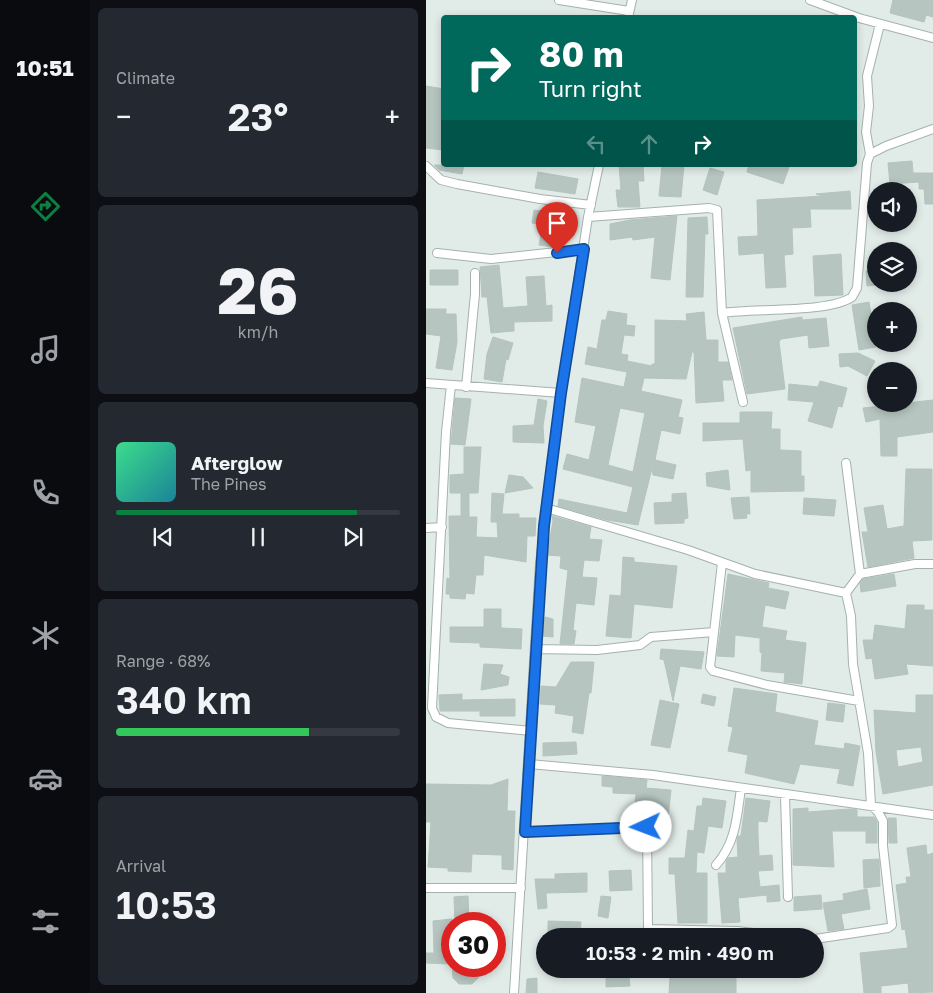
<!DOCTYPE html>
<html lang="en">
<head>
<meta charset="utf-8">
<style>
  :root { --surface:#171b24; --page:#242831; --text:#f1f3f6; --muted:#9ea1a6; --line:#363941; --accent:#0b8043 }
  body { margin:0; font-family:"Golos Text",sans-serif; background:var(--page); color:var(--text); height:100vh; display:flex; flex-direction:column; font-size:19px; white-space:nowrap }
  * { box-sizing:border-box; margin:0 }
  p { font-size:16px; color:var(--muted) }
  .icon { flex:none; width:28px; height:28px; fill:none; stroke:currentColor; stroke-width:2; stroke-linecap:round; stroke-linejoin:round }
  .map { position:relative; flex:1; overflow:hidden }
  .side { display:flex; flex-direction:column; gap:8px; padding:8px; background:#0d0f14; width:336px }
  .side>* { flex:none }
  .hud { position:absolute; left:15px; top:15px; width:416px; height:152px; border-radius:5px; box-shadow:0 2px 8px #0003; background:#00695c; color:#fff; overflow:hidden }
  .controls { position:absolute; left:441px; top:182px; display:grid; gap:10px }
  .controls a { display:grid; place-items:center; width:50px; height:50px; border-radius:50%; background:var(--surface); box-shadow:0 2px 8px #0003; font-size:25px }
  .speed { position:absolute; left:15px; top:912px; display:flex; gap:10px; font-size:25px; font-weight:700; text-align:center }
  .speed>* { display:grid; place-content:center; width:65px; height:65px; border-radius:50%; background:var(--surface); box-shadow:0 2px 8px #0003; line-height:1 }
  .speed .limit { border:8px solid #d22; background:#fff; color:#111 }
  .pin { position:absolute; display:grid; place-items:center; width:42px; height:42px; color:#fff; margin:-51px -21px; border-radius:50% 50% 50% 0; rotate:-45deg; box-shadow:0 0 5px #0007 }
  .pin .icon { rotate:45deg }
  .me { position:absolute; width:55px; margin:-28px; rotate:268deg; stroke-linejoin:round; filter:drop-shadow(0 0 4px #0008) }
  .turn { display:flex; align-items:center; gap:18px; height:105px; padding:0 15px; font-size:22px }
  .turn .icon { width:65px; height:65px; stroke-width:2.5 }
  .turn b { display:block; font-size:35px; line-height:42px }
  .lanes { display:flex; align-items:center; height:48px; padding:0 15px; background:#0003; justify-content:center; gap:25px; direction:ltr }
  .lanes .off { opacity:.35 }
  .big { font-size:38px; font-weight:600; line-height:1.1 }
  .side .tile { flex:1; display:flex; flex-direction:column; justify-content:center; gap:8px; min-width:0; padding:0 18px; border-radius:8px; background:var(--page) }
  .side .dial { align-items:center; gap:0 }
  .dial b { font-size:65px; line-height:1 }
  .song { display:flex; align-items:center; gap:15px }
  .cover { width:60px; height:60px; border-radius:8px; background:linear-gradient(135deg,hsl(150 70% 55%),hsl(190 70% 35%)) }
  .played { height:5px; border-radius:2px; background:linear-gradient(90deg,var(--accent) 85%,var(--line) 85%) }
  .keys { display:flex; justify-content:space-around; direction:ltr }
  .heat { display:flex; justify-content:space-between; align-items:center; font-size:28px; direction:ltr }
  .charge { height:8px; border-radius:4px; background:linear-gradient(90deg,#34c759 68%,var(--line) 0) }
  .trip { position:absolute; left:110px; top:928px; width:288px; height:50px; border-radius:25px; background:var(--surface); box-shadow:0 2px 8px #0003; font-weight:600; line-height:50px; text-align:center }
  main { display:flex; flex:1; min-height:0 }
  .tabs { display:flex; flex-direction:column; width:90px; justify-content:space-around; align-items:center; background:#090b0e; color:var(--muted) }
  .tabs .icon { width:35px; height:35px }
  .tabs .current { color:var(--accent) }
  .tabs b { font-size:22px; color:var(--text) }
  .map>svg:first-child { display:block }
  .building { fill:#b6c5c0; stroke:#b4c4be; fill-rule:evenodd }
  .lines { fill:none; stroke-linecap:round; stroke-linejoin:round }
  .street-casing { stroke:#a4b2ae; stroke-width:10 }
  .street { stroke:#fff; stroke-width:8 }
  .route-casing { stroke:#114b97; stroke-width:12 }
  .route { stroke:#1a73e8; stroke-width:9 }
</style>
</head>
<body>
<main>
<nav class="tabs">
<b>10:51</b>
<svg class="icon current" aria-label="directions" viewBox="0 0 24 24"><path d="M12 3l9 9-9 9-9-9zM9 14v-3h6M13 9l2 2-2 2"/></svg>
<svg class="icon" aria-label="music" viewBox="0 0 24 24"><path d="M9 18V5l10-2v13"/><circle cx="6" cy="18" r="3"/><circle cx="16" cy="16" r="3"/></svg>
<svg class="icon" aria-label="phone" viewBox="0 0 24 24"><path d="M5 4h4l2 5-3 2q2 4 5 5l2-3 5 2v4C11 20 4 13 5 4z"/></svg>
<svg class="icon" aria-label="climate" viewBox="0 0 24 24"><path d="M12 3v18M4 7l16 10M4 17L20 7"/></svg>
<svg class="icon" aria-label="car" viewBox="0 0 24 24"><path d="M5 17H2v-5l4-1 3-4h7l3 4 3 1v5h-3M9 17h6M6 11h13"/><circle cx="7" cy="17" r="2"/><circle cx="17" cy="17" r="2"/></svg>
<svg class="icon" aria-label="filters" viewBox="0 0 24 24"><path d="M4 7h16M4 17h16"/><circle cx="9" cy="7" r="2"/><circle cx="15" cy="17" r="2"/></svg>
</nav>
<section class="side">
<div class="tile"><p>Climate</p>
<div class="heat"><a>−</a><b class="big">23°</b><a>+</a></div>
</div>
<div class="tile dial"><b>26</b><p>km/h</p></div>
<div class="tile">
<div class="song"><i class="cover"></i><div><b>Afterglow</b><p>The Pines</p></div></div>
<div class="played"></div>
<div class="keys"><svg class="icon" aria-label="previous" viewBox="0 0 24 24"><path d="M18 5L8 12l10 7zM5 5v14"/></svg><svg class="icon" aria-label="pause" viewBox="0 0 24 24"><path d="M8 5v14M16 5v14"/></svg><svg class="icon" aria-label="next" viewBox="0 0 24 24"><path d="M6 5l10 7-10 7zM19 5v14"/></svg></div>
</div>
<div class="tile"><p>Range · 68%</p><b class="big">340 km</b><div class="charge"></div></div>
<div class="tile"><p>Arrival</p><b class="big">10:53</b></div>
</section>
<div class="map">
<svg width="507" height="993" viewBox="0 0 507 993">
  <rect width="100%" height="100%" fill="#e1ebe7"/>
  <path class="building" d="M467 0H507V17L500 15 498 22 464 13Z
    M0 86 18 89 17 150 0 148Z
    M486 161 487 173H507V204H499L498 189H493V182L464 184 462 163Z
    M8 165H38L36 174 13 170Z
    M193 165H217L218 181H212L214 207H192L190 190H195Z
    M236 165H258L255 197 233 196Z
    M323 165H356L363 167 357 184 321 172Z
    M284 168 298 172 291 195 277 190Z
    M112 172 152 179 149 194 109 188Z
    M424 191 425 209H384L385 227 366 228 367 254 358 255 360 287 340 288 338 253 313 255 312 237 332 236 331 200 397 196 390 194Z
    M108 210 131 213 126 247 113 245 117 225 106 223Z
    M251 216 244 280 225 278 229 237 207 240 206 237 184 240V224L204 220Z
    M281 217 282 234H279L277 297H260L262 218Z
    M415 254 417 295 389 296 387 256Z
    M73 265 77 308 102 306 100 277 118 276 120 306 126 305V321L88 322V331L65 333 61 297H56L54 267Z
    M4 270H32V285H4Z
    M450 270V285L441 286 440 271Z
    M443 302 450 347 433 350 426 305Z
    M0 309H20V314H30L31 342 26 370 10 368 15 336 0 334Z
    M182 311 201 314 200 325 209 326 208 336 198 335 195 354 202 355 201 361 226 366V364H229V320L261 321 260 314 278 312 280 340H292V362H302L306 380H296L298 401 270 403 268 352H266L260 379 218 378 215 391 256 400 252 417 257 418 254 434 235 430 229 460 250 465 247 479 227 475 226 468 212 525 181 520 132 506 133 499 201 513 207 487 137 469 141 454 163 460 170 426 149 422 156 378 198 387 201 372 159 364 162 347 171 349 176 320H180ZM194 408 219 413 207 472 182 465Z
    M376 317V320L400 318 403 346 383 348 382 335 355 339 353 342 359 389 321 394 307 328Z
    M67 337 87 343 82 360 80 359 76 382 58 379 61 354Z
    M432 353 449 361 441 376 422 366 414 367 413 354Z
    M394 381 421 388 416 407 412 406 406 428 382 421 388 402 362 400 363 384 392 387Z
    M29 398 45 399 39 445 25 444Z
    M112 399 121 401 117 426 118 443 87 442V426L108 425Z
    M507 400V432L471 437V456H455L454 419 440 422 437 408Z
    M314 412H346L345 429H354V450L375 451V476H378V491L325 492V470L320 471 317 439 277 441V423H314Z
    M38 447H55L52 493H43V517H51L50 537 72 538 71 522H65L66 493 78 494 76 514H93V518H110L109 536H101L100 562 58 555 57 575H50L48 594 40 593 39 599 24 598V594H20L21 578 24 579 23 516H35V493H24V475L38 474Z
    M480 469H506V540L486 541 488 558 442 567 436 532H442L438 508 457 505 461 529 478 526Z
    M302 470 304 490 281 486 280 473Z
    M83 475 97 477 107 488 79 493Z
    M260 493 262 518 258 519V523L229 524 228 503 246 502V494Z
    M323 497 324 514H320L321 518 308 519 305 498Z
    M378 498 410 500 408 516 377 514Z
    M126 516 165 527 163 539 176 540 173 561 158 560 156 577 171 578 168 605 150 603 147 630 150 631 148 644H134L142 570 134 568 135 556 121 555 127 521Z
    M197 557 208 558V562L251 566 246 608 208 604 205 638 180 636 184 595 195 596Z
    M302 574 343 583 342 588 363 592 359 609 339 605 336 627 361 631 359 640 380 643 376 684 358 682 359 673 335 671 336 653 334 652V638L309 635 308 657 291 656Z
    M468 574 470 586 435 592 434 583 437 579Z
    M481 605H498V610H507V666L480 664 482 674 449 679 446 658 440 659 437 640H447L449 625 479 629Z
    M58 609H75V628L96 629 95 649 54 647V643L24 642V627H58Z
    M119 617 127 619V637L115 636Z
    M235 649 278 652 275 669 254 666 247 701 238 660 234 659Z
    M145 662H168L165 693H163L157 734 146 732 148 716 129 713 130 705 114 704 115 686 130 687Z
    M58 664 77 665 74 674 83 677 82 685 55 690Z
    M308 688 351 694 349 712 392 721 388 745 418 749 419 743 434 746 427 786 411 783 414 769 374 764 368 784 319 773 322 755 302 751 307 727 302 726Z
    M36 694V700L89 699V716H54V711H14L13 695Z
    M277 694 290 697 288 706 275 703Z
    M490 695H507V785L457 794 450 752 448 710 490 713ZM495 747 497 762 472 767 470 750Z
    M234 700 253 704 244 748 225 745Z
    M402 703 419 705 417 722 400 720Z
    M150 742 151 754 117 756V743Z
    M176 776 221 780 220 788 245 790 242 818 223 816 224 805 209 803 210 794 187 793V787L176 786Z
    M82 779 81 811H89L87 870 76 869V855L46 854 45 872 22 871V868L2 867 5 822H0V784L65 785Z
    M277 798 300 801 296 828 282 826 278 853 271 852 270 873H281V923H252L249 874H243V858H259L262 830 268 831 271 806H276Z
    M320 798 344 801 341 822 332 821V835L333 856 346 855 347 870 332 871 334 887 353 885 354 901 341 902V895L312 898 314 922 296 923 292 873H300V862L302 858 312 857 311 840 312 836H315Z
    M382 808V812L424 809 431 810V817H448L451 822V843H440V831H406L408 867 367 865V809Z
    M462 818H470L471 843H463Z
    M500 845 501 855 507 853V992L483 993 482 983 455 986V993H438L434 953 482 948 479 929 476 930 470 885 481 883 480 877H485L481 848Z
    M453 859 454 886 438 888 437 860Z
    M205 870 206 890 184 891 183 871Z
    M161 873V892L120 893 121 908 112 909 109 879H129V874Z
    M441 889 444 909 415 914 418 929 402 931 397 903 418 900 417 894Z
    M395 895 396 909 368 911V897Z
    M42 896 43 924H29L28 897Z
    M175 896 185 897 182 918 172 916Z
    M26 919V964L0 963V953H8L7 921Z
    M122 921 155 922 154 936H122Z
    M26 966H53L52 978 46 984H33L27 978Z
    M214 969H302L306 970V977H310V993H243L244 977 214 975Z
    M203 976 204 986 180 987V977Z
    M111 978V993H100L101 979Z"/>
  <g class="lines">
    <g class="street-casing">
      <path id="street" d="M133 0 203 11
        M384 0 433 18 507 38
        M202 18 206 0
        M444 154 440 132 443 106 441 76 454 24
        M0 166 15 180 31 184 114 199 165 205
        M162 217 283 208 291 210 296 313 317 402
        M11 253 65 259 158 249
        M296 313C328 308 404 313 426 297L431 288 441 163 444 154 460 146 507 129
        M0 383 135 393
        M25 385 20 432 6 708 10 717 22 723 105 731
        M40 387 49 294V273
        M420 463 434 574
        M120 508 262 550 329 574 420 593
        M0 528 16 527
        M296 563 284 667 287 671 341 685 433 701
        M109 649 171 650 214 645 225 637 288 632
        M103 764 227 775 507 815
        M359 796 362 897
        M99 832 221 827 222 929 311 931 353 936
        M290 865C310 843 311 816 315 788
        M0 888H95
        M389 939 462 928 466 925 457 846V821L452 812 445 805 442 753 427 664 425 616 420 593 434 574 489 564H507
        M88 993 114 563 135 393 162 217 173 165"/>
    </g>
    <use href="#street" class="street"/>
  </g>
  <g class="lines">
    <g class="route-casing">
      <path id="route" d="M131 253 158 249 135 393 118 526 99 832 220 827"/>
    </g>
    <use href="#route" class="route"/>
  </g>
</svg>
<div class="controls">
<a><svg class="icon" aria-label="sound" viewBox="0 0 24 24"><path d="M4 9h4l5-4v14l-5-4H4zM17 9q2 3 0 6"/></svg></a>
<a><svg class="icon" aria-label="layers" viewBox="0 0 24 24"><path d="M12 4l9 5-9 5-9-5zM3 14l9 5 9-5"/></svg></a>
<a>+</a>
<a>−</a>
</div>
<div class="speed"><div class="limit">30</div></div>
<div class="pin" style="left:131px;top:253px;background:#d93025"><svg class="icon" aria-label="arrive" viewBox="0 0 24 24"><path d="M6 21V4h12l-3 4 3 4H6"/></svg></div>
<svg class="me" style="left:220px;top:827px" viewBox="-20 -20 40 40"><circle r="19" fill="#fff"/><path d="M0-13L10 11 0 6-10 11z" fill="#1a73e8"/></svg>
<div class="trip">10:53 · 2 min · 490 m</div>
<div class="hud">
<div class="turn"><svg class="icon" aria-label="right" viewBox="0 0 24 24"><path d="M7 20v-9h11M14 6l5 5-5 5"/></svg><div><b>80 m</b>Turn right</div></div>
<div class="lanes"><svg class="icon off" aria-label="left" viewBox="0 0 24 24"><path d="M17 20v-9H6M10 6l-5 5 5 5"/></svg><svg class="icon off" aria-label="ahead" viewBox="0 0 24 24"><path d="M12 20V5M6 11l6-6 6 6"/></svg><svg class="icon" aria-label="right" viewBox="0 0 24 24"><path d="M7 20v-9h11M14 6l5 5-5 5"/></svg></div>
</div>
</div>
</main>
</body>
</html>
